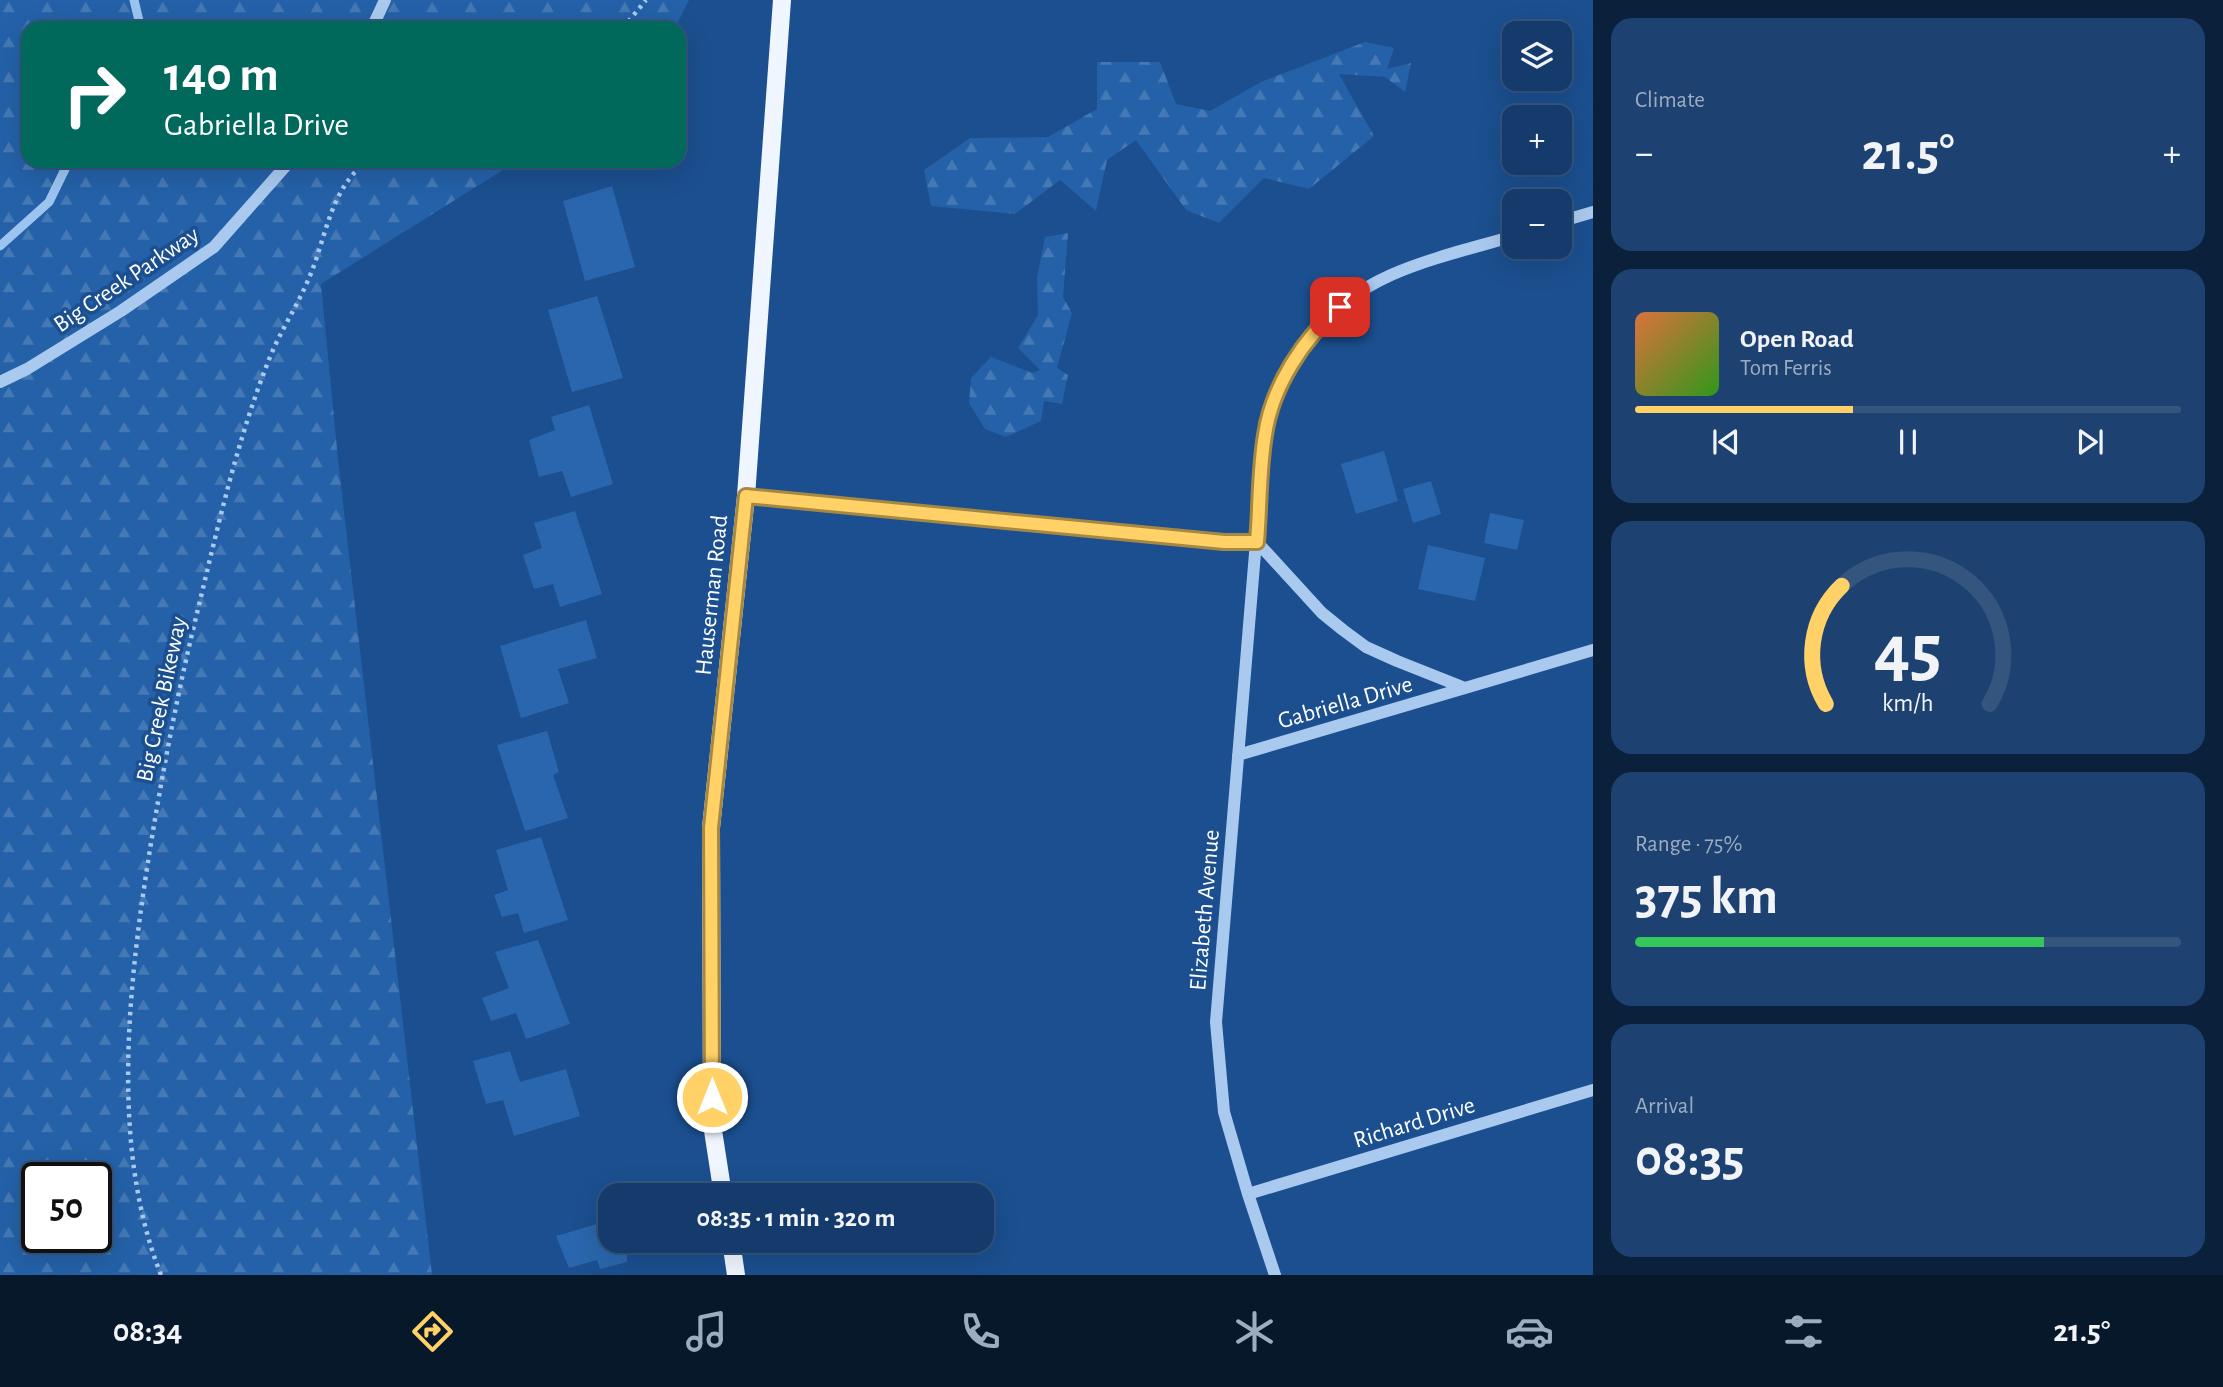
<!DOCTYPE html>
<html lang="en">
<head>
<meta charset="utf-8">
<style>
  :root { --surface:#143b6b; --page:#1d4271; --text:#f1f3f6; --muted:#9dadc1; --line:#33557e; --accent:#ffd166 }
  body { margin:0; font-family:"Alegreya Sans",sans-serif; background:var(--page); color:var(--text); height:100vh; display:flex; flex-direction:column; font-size:26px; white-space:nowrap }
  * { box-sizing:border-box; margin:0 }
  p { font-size:23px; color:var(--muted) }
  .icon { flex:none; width:38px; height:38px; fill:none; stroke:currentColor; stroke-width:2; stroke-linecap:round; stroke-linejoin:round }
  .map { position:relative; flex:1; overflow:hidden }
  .side { display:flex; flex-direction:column; gap:18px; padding:18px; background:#0b203b; width:630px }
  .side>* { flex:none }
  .banner { position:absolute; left:21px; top:21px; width:665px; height:147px; border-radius:21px; box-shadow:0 7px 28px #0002,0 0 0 2px var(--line); background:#00695c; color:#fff; overflow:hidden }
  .buttons { position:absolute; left:1502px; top:21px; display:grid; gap:14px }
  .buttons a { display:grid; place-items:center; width:70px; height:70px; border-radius:14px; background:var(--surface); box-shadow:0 7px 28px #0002,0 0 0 2px var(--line); font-size:35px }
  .speed { position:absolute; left:21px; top:1162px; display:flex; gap:14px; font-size:35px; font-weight:700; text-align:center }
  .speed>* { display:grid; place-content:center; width:91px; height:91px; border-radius:50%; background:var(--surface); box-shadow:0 7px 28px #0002,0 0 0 2px var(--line); line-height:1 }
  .speed .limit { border:4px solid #111; border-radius:10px; background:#fff; color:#111 }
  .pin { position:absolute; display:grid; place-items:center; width:60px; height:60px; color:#fff; margin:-30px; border-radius:14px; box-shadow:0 4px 10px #0006 }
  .me { position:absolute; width:77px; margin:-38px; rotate:0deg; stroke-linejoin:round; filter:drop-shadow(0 0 5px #0008) }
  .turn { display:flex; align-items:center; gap:24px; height:147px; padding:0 28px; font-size:32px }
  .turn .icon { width:91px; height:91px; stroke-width:2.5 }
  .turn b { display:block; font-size:49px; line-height:60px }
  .big { font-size:52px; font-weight:700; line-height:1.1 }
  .side .tile { flex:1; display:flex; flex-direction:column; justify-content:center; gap:10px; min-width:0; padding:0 24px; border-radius:21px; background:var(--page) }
  .side .dial { align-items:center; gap:0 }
  .dial svg { height:182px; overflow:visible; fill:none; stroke:var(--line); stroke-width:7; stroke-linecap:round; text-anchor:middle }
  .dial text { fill:var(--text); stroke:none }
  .song { display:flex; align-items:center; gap:21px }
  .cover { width:84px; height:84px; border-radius:10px; background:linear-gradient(135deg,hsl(20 70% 55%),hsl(110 70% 35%)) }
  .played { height:7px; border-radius:4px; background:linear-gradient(90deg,var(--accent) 40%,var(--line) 40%) }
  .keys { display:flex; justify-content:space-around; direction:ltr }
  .heat { display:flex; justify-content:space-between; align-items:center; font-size:38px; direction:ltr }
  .charge { height:10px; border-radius:5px; background:linear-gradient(90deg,#34c759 75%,var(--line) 0) }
  .trip { position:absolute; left:598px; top:1183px; width:396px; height:70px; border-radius:21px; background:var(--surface); box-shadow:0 7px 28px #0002,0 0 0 2px var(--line); font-weight:700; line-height:70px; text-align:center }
  .dock { display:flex; height:112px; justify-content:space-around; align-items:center; background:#08182b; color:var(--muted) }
  .dock .icon { width:49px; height:49px }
  .dock .on { color:var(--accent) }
  .dock b { font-size:32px; color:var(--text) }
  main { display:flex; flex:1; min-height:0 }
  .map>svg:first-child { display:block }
  .forest { fill:url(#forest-firs); fill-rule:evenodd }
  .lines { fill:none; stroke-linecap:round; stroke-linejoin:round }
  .stream { stroke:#9cc4f0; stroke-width:9 }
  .building { fill:#2a66ad }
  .path { stroke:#a9c9ee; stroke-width:4.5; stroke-dasharray:3.5 5; stroke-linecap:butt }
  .minor { stroke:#a9c9ee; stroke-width:12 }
  .major { stroke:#f0f6ff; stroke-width:18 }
  .route-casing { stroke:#a68842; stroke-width:18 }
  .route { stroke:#ffd166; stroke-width:12 }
  .labels { text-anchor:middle; stroke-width:7; stroke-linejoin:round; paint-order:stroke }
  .street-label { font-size:24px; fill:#fff; stroke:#1b4f8f }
</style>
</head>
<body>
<main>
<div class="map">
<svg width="1593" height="1275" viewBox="0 0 1593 1275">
  <defs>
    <pattern id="forest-firs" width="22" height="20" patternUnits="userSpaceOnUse" patternTransform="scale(1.75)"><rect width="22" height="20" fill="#2461a8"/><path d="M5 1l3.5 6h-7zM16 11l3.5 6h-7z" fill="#4579b5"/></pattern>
  </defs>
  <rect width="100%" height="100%" fill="#1b4f8f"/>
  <path class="forest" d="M0 0H689L675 28H28V161H517L321 284 338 459 432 1275H0ZM37 1178H96V1237H37Z
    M1365 42 1394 48 1387 69 1411 63 1405 92 1385 77 1339 74 1374 136 1309 189 1264 178 1219 223 1186 210 1136 140 1107 160 1096 211 1060 180 1015 214 931 206 924 170 970 138 1048 137 1097 109V62H1160L1176 104 1210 111 1261 82Z
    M1068 233 1063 297 1072 313 1057 368 1068 375 1062 404 1044 401 1041 421 1006 437 985 429 969 403 971 378 991 357 1032 373 1040 370 1018 348 1038 315 1037 278 1045 237Z"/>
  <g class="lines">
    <path class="stream" d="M134 0 140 25 139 28
      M0 246 49 202 69 161"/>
  </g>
  <path class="building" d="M612 186 635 267 585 281 563 201Z
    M597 296 623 378 572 392 548 310Z
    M589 405 613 484 571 497 562 471 539 477 529 440 555 430 551 417Z
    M1384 451 1398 501 1356 514 1341 464Z
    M1431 481 1441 514 1413 523 1403 489Z
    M575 511 602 594 560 607 553 584 534 589 523 555 542 548 534 523Z
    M1490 513 1524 520 1517 550 1484 543Z
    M1428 545 1485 558 1475 601 1418 589Z
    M586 620 597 658 558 669 569 703 521 718 500 646Z
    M547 731 559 772 553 775 568 818 525 831 497 745Z
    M541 837 568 920 524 933 518 913 502 917 494 895 508 890 496 850Z
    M538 940 570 1024 526 1039 516 1013 491 1021 482 998 509 988 495 952Z
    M510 1051 520 1082 566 1069 580 1116 514 1136 503 1100 486 1104 473 1061Z
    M611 1220V1241H652L654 1245 627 1254V1262L600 1269 597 1260 569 1268 556 1236Z"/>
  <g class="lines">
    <path class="path" d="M623 28 646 0
      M161 1275C109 1144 129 979 151 843 164 764 179 686 198 609 218 526 237 441 268 362 279 333 297 307 309 278 326 239 330 187 368 161"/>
    <path class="minor" d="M372 28 385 0
      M1559 222 1593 212
      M0 382 27 369 121 311 214 247 290 161
      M746 496 1224 542H1257L1322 613 1343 630 1366 647 1397 661 1465 688 1593 650
      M1238 755 1465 688
      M1248 1194 1593 1090
      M1275 1275 1248 1194 1224 1112 1216 1022 1265 433C1285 363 1321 306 1391 275 1430 258 1473 248 1514 236"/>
    <path class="major" d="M723 1195 712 1124 711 828 746 496 782 0
      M731 1241 736 1275"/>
  </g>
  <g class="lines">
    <g class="route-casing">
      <path id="route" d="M712 1097 711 828 746 496 1224 542H1257C1260 507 1259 470 1265 435 1272 386 1304 338 1340 307"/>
    </g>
    <use href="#route" class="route"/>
  </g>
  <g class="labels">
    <g class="street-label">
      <text transform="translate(126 279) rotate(-34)" y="8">Big Creek Parkway</text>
      <text transform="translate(711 595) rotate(-84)" y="8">Hauserman Road</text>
      <text transform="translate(161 699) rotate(-78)" y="8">Big Creek Bikeway</text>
      <text transform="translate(1345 702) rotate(-16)" y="8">Gabriella Drive</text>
      <text transform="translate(1204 910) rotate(-85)" y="8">Elizabeth Avenue</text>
      <text transform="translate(1414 1122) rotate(-17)" y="8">Richard Drive</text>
    </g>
  </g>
</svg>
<div class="buttons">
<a><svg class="icon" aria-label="layers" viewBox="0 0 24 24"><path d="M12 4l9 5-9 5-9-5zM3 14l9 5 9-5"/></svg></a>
<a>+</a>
<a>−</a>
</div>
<div class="speed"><div class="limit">50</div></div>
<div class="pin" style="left:1340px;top:307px;background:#d93025"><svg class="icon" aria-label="arrive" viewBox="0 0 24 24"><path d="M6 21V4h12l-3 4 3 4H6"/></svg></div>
<svg class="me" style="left:712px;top:1097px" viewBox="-20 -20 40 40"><circle r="17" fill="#ffd166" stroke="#fff" stroke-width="3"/><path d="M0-11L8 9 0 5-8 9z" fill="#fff"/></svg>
<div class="trip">08:35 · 1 min · 320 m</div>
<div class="banner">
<div class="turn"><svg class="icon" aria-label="right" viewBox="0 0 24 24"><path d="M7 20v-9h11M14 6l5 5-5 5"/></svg><div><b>140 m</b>Gabriella Drive</div></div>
</div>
</div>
<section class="side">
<div class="tile"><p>Climate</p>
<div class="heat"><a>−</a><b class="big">21.5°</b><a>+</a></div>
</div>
<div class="tile">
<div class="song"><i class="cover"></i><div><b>Open Road</b><p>Tom Ferris</p></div></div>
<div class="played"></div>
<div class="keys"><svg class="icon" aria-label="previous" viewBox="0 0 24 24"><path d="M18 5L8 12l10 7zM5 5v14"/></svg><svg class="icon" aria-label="pause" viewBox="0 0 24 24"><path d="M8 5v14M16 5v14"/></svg><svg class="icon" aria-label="next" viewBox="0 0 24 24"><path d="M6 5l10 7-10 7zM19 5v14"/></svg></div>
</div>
<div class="tile dial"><svg viewBox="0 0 100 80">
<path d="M14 69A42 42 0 1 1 86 69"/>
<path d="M14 69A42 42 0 0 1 21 17" stroke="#ffd166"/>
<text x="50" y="56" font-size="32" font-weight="700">45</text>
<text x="50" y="72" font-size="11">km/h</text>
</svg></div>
<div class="tile"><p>Range · 75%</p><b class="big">375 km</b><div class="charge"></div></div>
<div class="tile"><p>Arrival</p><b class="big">08:35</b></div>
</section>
</main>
<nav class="dock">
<b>08:34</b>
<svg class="icon on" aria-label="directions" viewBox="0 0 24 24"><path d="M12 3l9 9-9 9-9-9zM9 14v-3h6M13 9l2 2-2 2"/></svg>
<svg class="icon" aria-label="music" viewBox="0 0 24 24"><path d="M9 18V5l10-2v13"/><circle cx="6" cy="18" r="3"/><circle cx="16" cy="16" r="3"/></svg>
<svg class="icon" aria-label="phone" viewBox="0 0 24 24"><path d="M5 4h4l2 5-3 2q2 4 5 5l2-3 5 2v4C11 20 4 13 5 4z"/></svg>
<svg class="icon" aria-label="climate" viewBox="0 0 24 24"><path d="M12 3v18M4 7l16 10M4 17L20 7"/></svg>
<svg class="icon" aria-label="car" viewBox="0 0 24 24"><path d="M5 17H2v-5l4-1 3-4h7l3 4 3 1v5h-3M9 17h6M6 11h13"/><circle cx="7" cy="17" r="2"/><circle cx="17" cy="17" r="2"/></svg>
<svg class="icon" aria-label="filters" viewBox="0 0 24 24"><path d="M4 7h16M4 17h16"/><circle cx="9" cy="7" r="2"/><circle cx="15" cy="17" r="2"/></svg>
<b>21.5°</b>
</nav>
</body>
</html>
